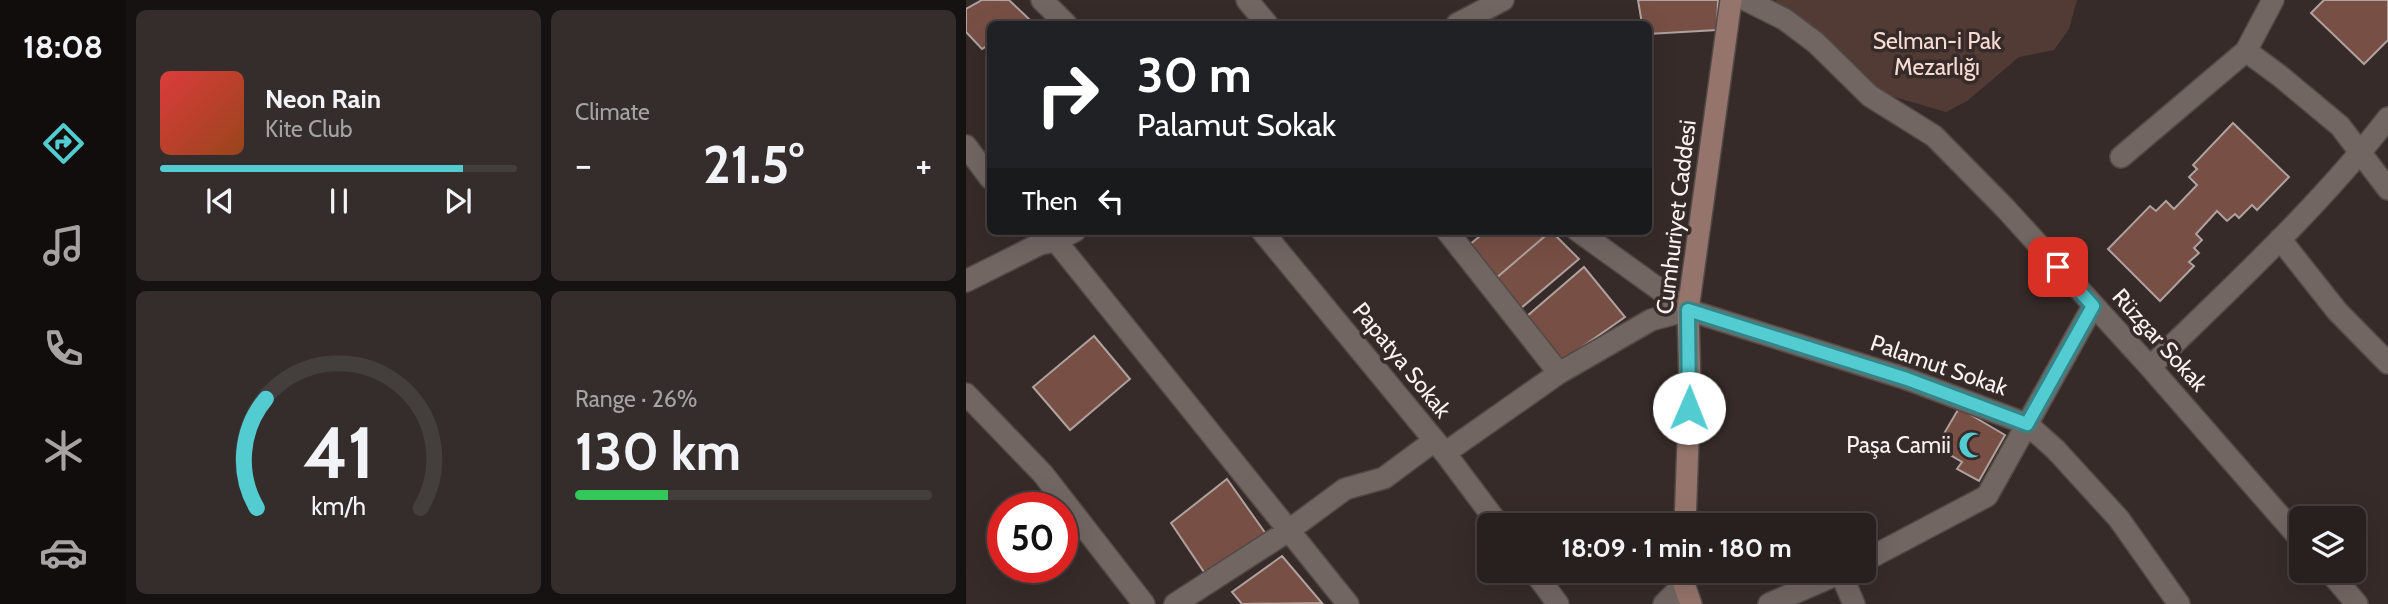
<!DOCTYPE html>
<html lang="en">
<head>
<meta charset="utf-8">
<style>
  :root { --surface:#28201f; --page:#342d2c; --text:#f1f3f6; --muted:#a5a3a4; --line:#443e3d; --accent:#52ccd1 }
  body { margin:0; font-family:Cabin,sans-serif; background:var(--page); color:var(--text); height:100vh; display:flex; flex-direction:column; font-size:26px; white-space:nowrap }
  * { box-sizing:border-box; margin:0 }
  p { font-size:23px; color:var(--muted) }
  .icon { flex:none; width:38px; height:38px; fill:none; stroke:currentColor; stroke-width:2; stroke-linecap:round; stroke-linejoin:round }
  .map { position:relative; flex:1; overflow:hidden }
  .side { display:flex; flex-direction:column; gap:10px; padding:10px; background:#161211; width:840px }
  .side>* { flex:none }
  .guide { position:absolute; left:21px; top:21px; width:665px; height:214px; border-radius:10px; box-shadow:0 7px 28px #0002,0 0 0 2px var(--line); background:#202124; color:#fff; overflow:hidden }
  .fabs { position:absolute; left:1323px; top:506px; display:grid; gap:14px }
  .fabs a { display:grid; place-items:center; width:77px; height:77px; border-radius:10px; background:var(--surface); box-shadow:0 7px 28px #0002,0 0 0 2px var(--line); font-size:35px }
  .speed { position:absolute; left:21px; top:492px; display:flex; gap:14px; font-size:35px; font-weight:700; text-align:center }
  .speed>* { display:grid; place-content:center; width:91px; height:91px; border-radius:50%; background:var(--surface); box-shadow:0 7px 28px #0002,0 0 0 2px var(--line); line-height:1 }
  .speed .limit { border:10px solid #d22; background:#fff; color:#111 }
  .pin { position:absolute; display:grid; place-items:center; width:60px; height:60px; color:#fff; margin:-30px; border-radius:14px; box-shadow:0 4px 10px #0006 }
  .me { position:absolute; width:77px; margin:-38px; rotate:1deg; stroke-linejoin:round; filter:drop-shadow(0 0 5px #0008) }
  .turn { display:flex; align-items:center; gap:24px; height:147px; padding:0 35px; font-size:32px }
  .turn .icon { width:91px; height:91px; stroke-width:2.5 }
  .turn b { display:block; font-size:49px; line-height:60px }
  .then { display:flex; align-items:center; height:66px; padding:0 35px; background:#0003; gap:14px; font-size:26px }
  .big { font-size:52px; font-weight:700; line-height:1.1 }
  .side .widget { flex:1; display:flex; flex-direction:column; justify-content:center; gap:10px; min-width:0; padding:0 24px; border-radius:10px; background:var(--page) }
  .side .dial { align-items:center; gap:0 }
  .dial svg { height:182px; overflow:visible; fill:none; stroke:var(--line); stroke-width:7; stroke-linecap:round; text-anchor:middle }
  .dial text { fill:var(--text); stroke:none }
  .song { display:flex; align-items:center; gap:21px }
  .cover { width:84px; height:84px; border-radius:10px; background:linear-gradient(135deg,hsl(0 70% 55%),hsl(20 70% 35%)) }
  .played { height:7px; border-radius:4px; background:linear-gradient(90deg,var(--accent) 85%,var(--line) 85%) }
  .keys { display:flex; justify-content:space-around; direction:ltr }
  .heat { display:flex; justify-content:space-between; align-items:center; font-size:38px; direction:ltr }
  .charge { height:10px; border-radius:5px; background:linear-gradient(90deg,#34c759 26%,var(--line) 0) }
  .side .tiles { flex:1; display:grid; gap:10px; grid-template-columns:repeat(2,1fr) }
  .trip { position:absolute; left:511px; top:513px; width:399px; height:70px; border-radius:10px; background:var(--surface); box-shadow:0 7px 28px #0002,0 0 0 2px var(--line); font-weight:700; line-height:70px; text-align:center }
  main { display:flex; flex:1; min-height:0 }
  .menu { display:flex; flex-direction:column; width:126px; justify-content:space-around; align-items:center; background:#100d0c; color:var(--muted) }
  .menu .icon { width:49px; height:49px }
  .menu .current { color:var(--accent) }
  .menu b { font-size:32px; color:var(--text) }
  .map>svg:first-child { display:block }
  .green { fill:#533b35 }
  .building { fill:#784f45; stroke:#aea19e; stroke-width:2 }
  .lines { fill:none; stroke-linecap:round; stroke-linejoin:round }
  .minor-casing { stroke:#524a47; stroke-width:24 }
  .tertiary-casing { stroke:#524a47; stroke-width:24 }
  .secondary-casing { stroke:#524a47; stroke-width:24 }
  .minor { stroke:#726663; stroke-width:21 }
  .tertiary { stroke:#726663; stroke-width:21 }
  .secondary { stroke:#95746b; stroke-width:21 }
  .route-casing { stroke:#358588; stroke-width:18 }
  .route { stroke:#52ccd1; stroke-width:12 }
  .labels { text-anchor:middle; stroke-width:7; stroke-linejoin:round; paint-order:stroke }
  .park-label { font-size:23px; fill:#f9dbd4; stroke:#362b29 }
  .street-label { font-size:23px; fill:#faf3f1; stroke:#362b29 }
  .poi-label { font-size:23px; fill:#faf3f1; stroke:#362b29; text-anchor:end }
</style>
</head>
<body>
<main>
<nav class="menu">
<b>18:08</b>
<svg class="icon current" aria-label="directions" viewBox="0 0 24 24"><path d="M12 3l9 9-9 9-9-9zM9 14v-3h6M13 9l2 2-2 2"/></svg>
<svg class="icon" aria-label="music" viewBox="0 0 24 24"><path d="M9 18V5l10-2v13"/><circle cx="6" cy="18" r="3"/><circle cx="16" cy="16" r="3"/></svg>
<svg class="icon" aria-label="phone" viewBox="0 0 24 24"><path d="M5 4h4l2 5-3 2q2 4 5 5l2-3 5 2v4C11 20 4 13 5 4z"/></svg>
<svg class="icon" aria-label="climate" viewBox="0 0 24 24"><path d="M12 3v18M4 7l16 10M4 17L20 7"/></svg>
<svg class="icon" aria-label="car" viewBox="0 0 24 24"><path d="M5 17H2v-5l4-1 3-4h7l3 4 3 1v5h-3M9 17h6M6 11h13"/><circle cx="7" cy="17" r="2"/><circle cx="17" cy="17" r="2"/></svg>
</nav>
<section class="side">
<div class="tiles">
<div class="widget">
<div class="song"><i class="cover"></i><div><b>Neon Rain</b><p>Kite Club</p></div></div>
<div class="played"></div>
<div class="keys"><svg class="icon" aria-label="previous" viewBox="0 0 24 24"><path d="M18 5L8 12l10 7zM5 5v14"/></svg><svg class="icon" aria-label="pause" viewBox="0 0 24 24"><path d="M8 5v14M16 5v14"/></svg><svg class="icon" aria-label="next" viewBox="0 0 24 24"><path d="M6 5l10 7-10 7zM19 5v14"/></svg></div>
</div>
<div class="widget"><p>Climate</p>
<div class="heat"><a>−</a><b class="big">21.5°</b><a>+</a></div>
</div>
<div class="widget dial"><svg viewBox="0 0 100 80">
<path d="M14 69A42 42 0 1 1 86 69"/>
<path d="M14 69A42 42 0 0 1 18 21" stroke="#52ccd1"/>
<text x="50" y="56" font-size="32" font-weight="700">41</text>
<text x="50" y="72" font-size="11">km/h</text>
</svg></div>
<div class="widget"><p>Range · 26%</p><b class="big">130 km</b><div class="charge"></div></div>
</div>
</section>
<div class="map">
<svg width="1422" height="604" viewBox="0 0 1422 604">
  <rect width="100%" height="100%" fill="#362b29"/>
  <path class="green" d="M811 0H1111L1103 29 1088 50 1053 57 1001 101 980 112 915 93 857 38 808 3Z"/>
  <path class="building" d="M16 0H43L65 21 59 24H24V44L16 49 0 32V9Z
    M672 0H752L751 30 682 34V24H676Z
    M1358 0H1422V40L1398 64 1345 13Z
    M1267 123 1323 177 1291 210 1286 205 1273 218 1269 214 1261 221 1251 211 1230 234 1236 240 1228 248 1233 253 1223 262 1228 266 1194 301 1142 249 1184 206 1190 211 1200 201 1208 209 1231 185 1223 177 1231 169 1227 165Z
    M520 231H585L529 279 502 246Z
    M585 231 613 259 554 309 529 279Z
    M618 267 659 317 593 363 560 317Z
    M128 336 164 379 104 430 67 387Z
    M993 408 1039 435 1013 481 991 469 996 462 981 453 976 437Z
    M261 479 300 534 240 575 205 523Z
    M316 556 356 603 276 604 266 592Z"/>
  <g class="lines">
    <g class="minor-casing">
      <path id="minor" d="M76 0 100 24
        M281 0 301 24
        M780 0 818 19 849 42 904 96 968 136 1039 208 1184 367 1335 540
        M1280 51 1314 76 1374 126 1422 189
        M0 146 24 178
        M1155 157 1280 51 1307 0
        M296 231 479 453 533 525
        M481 231 593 373
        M612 231 722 310 941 379 1061 424 1090 450 1153 519 1213 604
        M1314 239 1371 311 1422 363
        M90 241 382 604
        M1184 367C1266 287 1352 208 1422 118
        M0 394 77 474 178 604
        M479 453 593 373 685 320 722 310
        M898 561 1021 496 1127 306
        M567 570 592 604
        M1362 570 1391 604
        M875 574 888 604
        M209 604 322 531 379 489 418 478 468 441
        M803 604 881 570"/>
    </g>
    <g class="tertiary-casing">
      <path id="tertiary" d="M491 24 537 0
        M0 281 74 244 90 241 109 231
        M698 604 718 584"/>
    </g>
    <g class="secondary-casing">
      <path id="secondary" d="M719 525 724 385 722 310 765 0
        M718 570V584L725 604"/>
    </g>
    <use href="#minor" class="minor"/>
    <use href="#tertiary" class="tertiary"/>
    <use href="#secondary" class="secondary"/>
  </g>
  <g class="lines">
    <g class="route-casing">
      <path id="route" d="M723 408 722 310 941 379 1061 424 1127 306 1092 267"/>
    </g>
    <use href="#route" class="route"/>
  </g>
  <defs>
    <g id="mosque-bare" transform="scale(2.1)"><path d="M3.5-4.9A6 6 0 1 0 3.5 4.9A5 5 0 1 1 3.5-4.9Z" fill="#52ccd1" stroke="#362b29" stroke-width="2.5" paint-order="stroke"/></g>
  </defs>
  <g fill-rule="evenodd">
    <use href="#mosque-bare" x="1006" y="445"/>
  </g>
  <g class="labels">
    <g class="park-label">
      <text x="971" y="49">Selman-i Pak<tspan x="971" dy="26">Mezarlığı</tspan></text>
    </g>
    <g class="street-label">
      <text transform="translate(710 217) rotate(-83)" y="8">Cumhuriyet Caddesi</text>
      <text transform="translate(1194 340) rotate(48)" y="8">Rüzgar Sokak</text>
      <text transform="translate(436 360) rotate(51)" y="8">Papatya Sokak</text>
      <text transform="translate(973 365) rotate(19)" y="8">Palamut Sokak</text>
    </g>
    <g class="poi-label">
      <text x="985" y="453">Paşa Camii</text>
    </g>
  </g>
</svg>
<div class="fabs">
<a><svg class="icon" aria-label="layers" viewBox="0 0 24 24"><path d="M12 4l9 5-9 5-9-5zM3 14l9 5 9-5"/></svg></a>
</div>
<div class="speed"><div class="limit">50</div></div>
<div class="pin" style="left:1092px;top:267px;background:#d93025"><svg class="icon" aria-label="arrive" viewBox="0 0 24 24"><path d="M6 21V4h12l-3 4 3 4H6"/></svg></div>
<svg class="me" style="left:723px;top:408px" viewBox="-20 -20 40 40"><circle r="19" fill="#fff"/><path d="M0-13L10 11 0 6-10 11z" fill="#52ccd1"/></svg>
<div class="trip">18:09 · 1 min · 180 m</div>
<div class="guide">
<div class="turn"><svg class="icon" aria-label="right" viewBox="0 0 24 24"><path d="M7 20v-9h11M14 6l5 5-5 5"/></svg><div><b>30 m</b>Palamut Sokak</div></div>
<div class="then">Then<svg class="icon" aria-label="left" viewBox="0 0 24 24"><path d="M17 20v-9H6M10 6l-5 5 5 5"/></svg></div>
</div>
</div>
</main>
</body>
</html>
